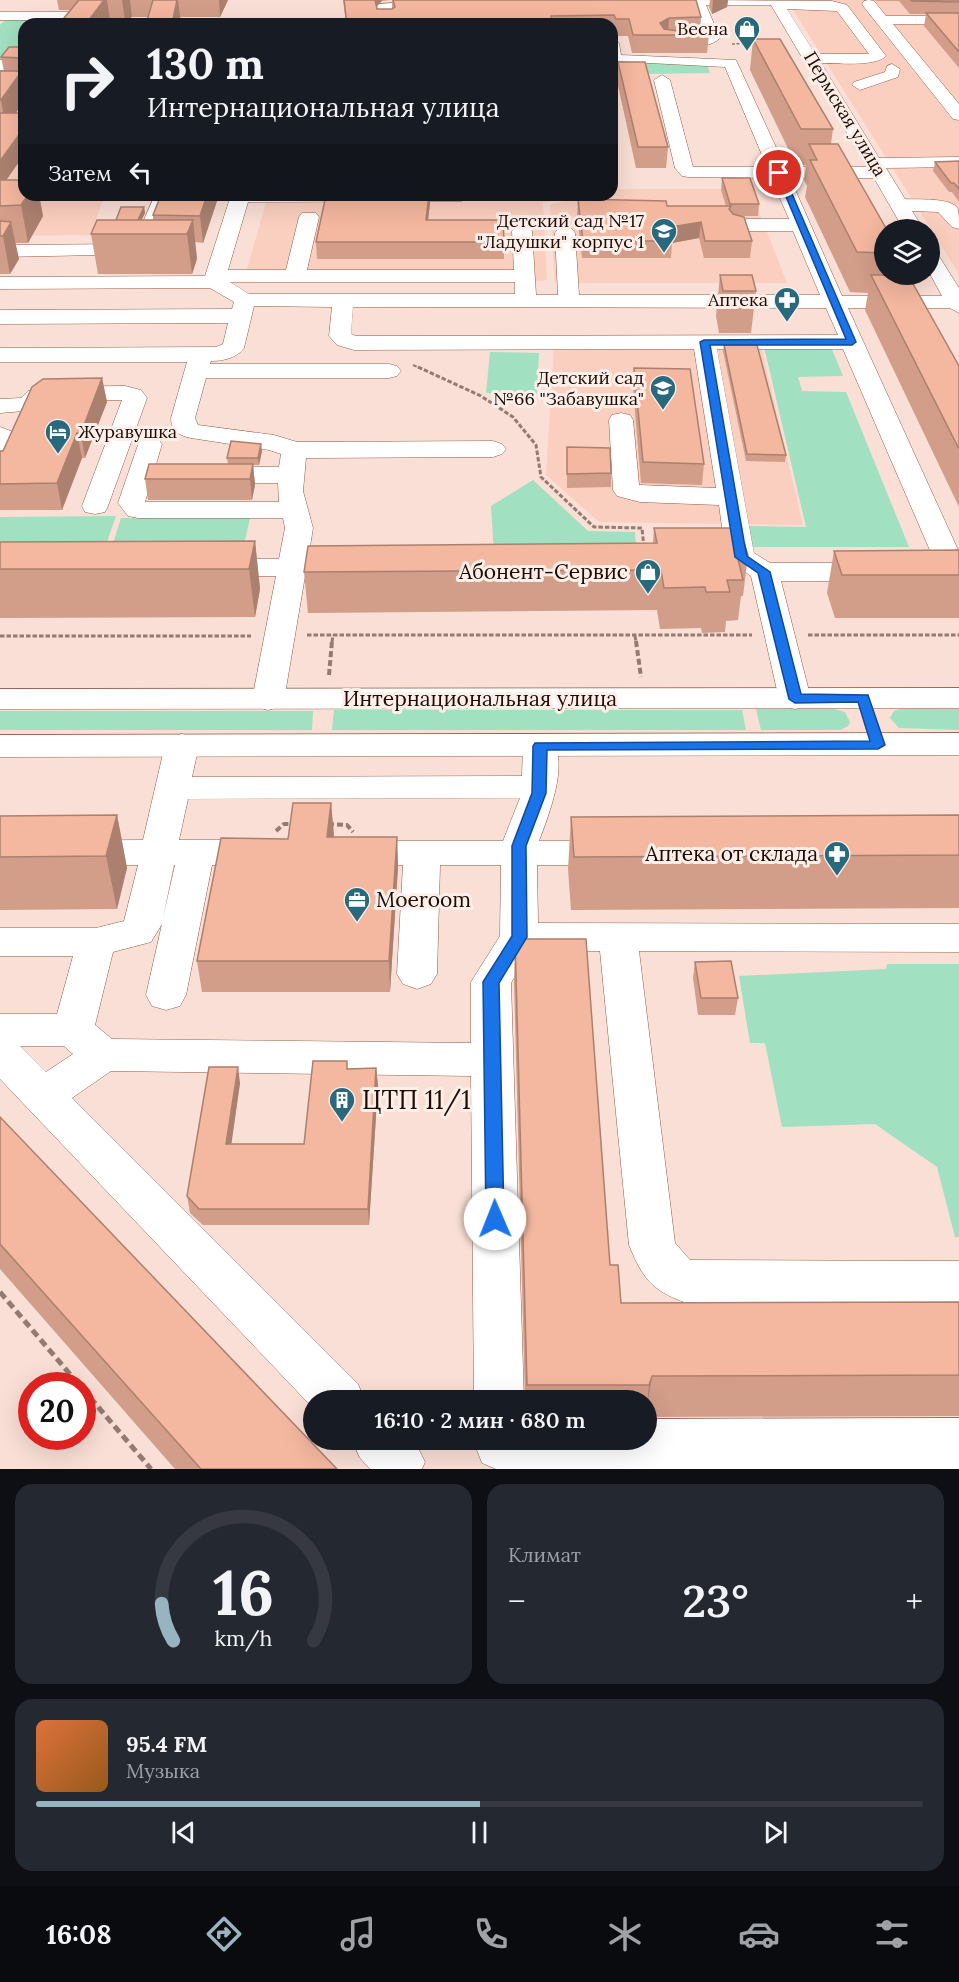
<!DOCTYPE html>
<html lang="ru">
<head>
<meta charset="utf-8">
<style>
  :root { --surface:#171b24; --page:#242831; --text:#f1f3f6; --muted:#9ea1a6; --line:#363941; --accent:#97b5c0 }
  body { margin:0; font-family:Lora,serif; background:var(--page); color:var(--text); height:100vh; display:flex; flex-direction:column; font-size:22px; white-space:nowrap }
  * { box-sizing:border-box; margin:0 }
  p { font-size:20px; color:var(--muted) }
  .icon { flex:none; width:33px; height:33px; fill:none; stroke:currentColor; stroke-width:2; stroke-linecap:round; stroke-linejoin:round }
  .map { position:relative; height:1469px; overflow:hidden }
  .drawer { display:flex; flex-direction:column; gap:15px; padding:15px; background:#0d0f14; flex:1 }
  .drawer>* { flex:none }
  .guide { position:absolute; left:18px; top:18px; width:600px; height:183px; border-radius:18px; box-shadow:0 6px 24px #0002; background:#171b24; color:var(--text); overflow:hidden }
  .buttons { position:absolute; left:874px; top:219px; display:grid; gap:12px }
  .buttons a { display:grid; place-items:center; width:66px; height:66px; border-radius:50%; background:var(--surface); box-shadow:0 6px 24px #0002; font-size:30px }
  .speed { position:absolute; left:18px; top:1372px; display:flex; gap:12px; font-size:30px; font-weight:700; text-align:center }
  .speed>* { display:grid; place-content:center; width:78px; height:78px; border-radius:50%; background:var(--surface); box-shadow:0 6px 24px #0002; line-height:1 }
  .speed .limit { border:9px solid #d22; background:#fff; color:#111 }
  .pin { position:absolute; display:grid; place-items:center; width:51px; height:51px; color:#fff; margin:-26px; border:3px solid #fff; border-radius:50%; box-shadow:0 2px 6px #0007 }
  .me { position:absolute; width:66px; margin:-33px; rotate:359deg; stroke-linejoin:round; filter:drop-shadow(0 0 4px #0008) }
  .turn { display:flex; align-items:center; gap:21px; height:126px; padding:0 30px; font-size:27px }
  .turn .icon { width:78px; height:78px; stroke-width:2.5 }
  .turn b { display:block; font-size:42px; line-height:51px }
  .then { display:flex; align-items:center; height:57px; padding:0 30px; background:#0003; gap:12px; font-size:22px }
  .big { font-size:45px; font-weight:600; line-height:1.1 }
  .drawer .card { flex:1; display:flex; flex-direction:column; justify-content:center; gap:9px; min-width:0; padding:0 21px; border-radius:18px; background:var(--page) }
  .drawer .dial { align-items:center; gap:0 }
  .dial svg { height:156px; overflow:visible; fill:none; stroke:var(--line); stroke-width:7; stroke-linecap:round; text-anchor:middle }
  .dial text { fill:var(--text); stroke:none }
  .song { display:flex; align-items:center; gap:18px }
  .cover { width:72px; height:72px; border-radius:9px; background:linear-gradient(135deg,hsl(20 70% 55%),hsl(30 70% 35%)) }
  .played { height:6px; border-radius:3px; background:linear-gradient(90deg,var(--accent) 50%,var(--line) 50%) }
  .keys { display:flex; justify-content:space-around; direction:ltr }
  .heat { display:flex; justify-content:space-between; align-items:center; font-size:33px; direction:ltr }
  .drawer .tiles { flex:1; display:grid; gap:15px; grid-template-columns:1fr 1fr }
  .card:last-child { grid-column:span 2 }
  .trip { position:absolute; left:303px; top:1390px; width:354px; height:60px; border-radius:30px; background:var(--surface); box-shadow:0 6px 24px #0002; font-weight:600; line-height:60px; text-align:center }
  .dock { display:flex; height:96px; justify-content:space-around; align-items:center; background:#090b0e; color:var(--muted) }
  .dock .icon { width:42px; height:42px }
  .dock .on { color:var(--accent) }
  .dock b { font-size:27px; color:var(--text) }
  .map>svg:first-child { display:block }
  .built { fill:#facfbf }
  .green { fill:#a1e0c0 }
  .lines { fill:none; stroke-linecap:round; stroke-linejoin:round }
  .minor-casing { stroke:#935c47; stroke-width:1 }
  .major-casing { stroke:#935c47; stroke-width:1 }
  .path-far4 { stroke:#937b72; stroke-width:1.5; stroke-dasharray:3 1.5; stroke-linecap:butt }
  .path-far3 { stroke:#937b72; stroke-width:2; stroke-dasharray:4 1.5; stroke-linecap:butt }
  .path-far2 { stroke:#937b72; stroke-width:3; stroke-dasharray:4.5 2; stroke-linecap:butt }
  .path-far1 { stroke:#937b72; stroke-width:4; stroke-dasharray:6 3; stroke-linecap:butt }
  .path { stroke:#937b72; stroke-width:5; stroke-dasharray:8 4.5; stroke-linecap:butt }
  .minor { fill:#fff; fill-rule:evenodd }
  .major { fill:#fff; fill-rule:evenodd }
  .wall { fill:#d29d89; fill-rule:evenodd }
  .shaded-wall { fill:#ab806f }
  .building { fill:#f4b79f; stroke:#ab806f; stroke-width:1.5 }
  .route { fill:#1a73e8; stroke:#114b97; stroke-width:1.5 }
  .labels { text-anchor:middle; stroke-width:6; stroke-linejoin:round; paint-order:stroke }
  .far-poi-label { font-size:18px; fill:#200b04; stroke:#fcefea; text-anchor:end }
  .far-street-label { font-size:18px; fill:#200b04; stroke:#fcefea }
  .poi-label { font-size:21px; fill:#200b04; stroke:#fcefea; text-anchor:end }
  .street-label { font-size:21px; fill:#200b04; stroke:#fcefea }
  .near-poi-label { font-size:26px; fill:#200b04; stroke:#fcefea; text-anchor:start }
</style>
</head>
<body>
<div class="map">
<svg width="959" height="1469" viewBox="0 0 959 1469">
  <rect width="100%" height="100%" fill="#f9dfd5"/>
  <path class="built" d="M787 0H959V274Z
    M0 152H24V195H105L90 235 0 236Z
    M612 189H750L787 283H555L550 205 584 195H612Z
    M268 195H576L543 203 547 279 542 281H246V273Z
    M554 346H761L803 525 599 522 546 475Z"/>
  <path class="green" d="M6 18H57L52 24H24V62H0V25Z
    M639 63H706L710 73 642 74Z
    M764 347H831L843 376 798 377 802 391 846 392 909 547H752L747 526 806 527Z
    M490 352 539 353 537 394 486 393Z
    M533 480 588 531 635 532 636 549 494 554 491 506Z
    M116 516 104 550H0V517Z
    M121 518H250L243 549 111 550Z
    M756 709H833L845 712 850 722 848 726 841 730H761Z
    M900 709H959V730L899 728 890 718 894 711Z
    M334 710H742L746 730H332Z
    M0 711H313L312 730H0Z
    M887 964H959V1237H955L937 1167 875 1124 782 1127 765 1043H750L739 976 886 969Z"/>
  <g class="lines">
    <g class="minor-casing">
      <path id="minor" d="M434 0 441 1 443 4 441 7 391 11 393 24H379L377 7 379 4Z
        M691 0 832 1 847 5 886 56C875 67 837 63 821 63L879 158 959 157V167L886 168 905 199C917 200 952 197 958 209 959 214 959 223 959 229L952 227 938 212 912 211 924 230H904L874 178H790L842 296H942L930 274V251L937 253 959 288V313L950 308H848L959 552V572L933 581H781L811 699 806 706 795 709 784 706 779 699 751 576 735 565H703L693 563 689 557 693 551 725 549 719 505 640 502 617 496 613 490 609 420 612 415 621 413 630 415 633 420 639 485 716 488 694 349 354 350 337 345 329 336 332 307 254 306 244 348C237 358 223 361 211 361L210 364H389L397 366 401 371 397 376 389 378H206L195 418 198 425 274 435 297 442 493 441 502 444 506 449 502 454 493 457 306 458 303 491 313 528 308 559 349 558 359 561 363 567 359 573 349 576H305L284 700 279 707 268 710 257 707 252 700 276 576 212 577 202 574 198 568 202 562 212 559H279L285 528 283 518H138L128 516 118 503 140 439 149 436 158 439 162 444 145 502H279L278 483H210L201 481 197 475 201 469 210 467H279L281 454 269 450 191 438C180 436 171 431 171 418L187 362H0V348L216 347 223 344 228 323 0 324V310L232 309 234 302 210 288 0 289V277L205 276 231 195H470L468 199 461 201 248 202 228 270H286L299 217 302 213H316L319 217 307 270H514L512 231 515 227H529L532 231 536 295H558L555 233 558 229H572L575 233 579 295H820L793 231H740L733 229 730 225 733 221 740 219H789L771 178 688 177 682 176 675 168 654 80 662 75 670 80 693 167H767L725 67 612 61V39L619 43 621 55 736 60 785 167H867L771 5H706L720 38C709 50 678 48 663 44L661 41 668 37 705 36ZM787 9 837 11 869 54H815ZM230 282H515V294H249ZM353 307 826 308 838 335 356 336 351 334ZM717 349H843L935 562 770 563 754 553Z
        M869 0 874 1 886 16H959V24H893L959 104V120L953 119 864 7 862 4 864 1Z
        M0 12H73L80 16 73 20H0Z
        M132 19H312L319 23 126 24 127 20Z
        M0 60H24V70H0Z
        M892 64 900 69 898 77 860 90 852 85 854 82 885 72 887 66Z
        M155 195H173L148 254 0 257V245L133 244Z
        M125 386 141 390 147 398 108 506 105 512 95 514 85 512 82 506 122 400 47 401 36 410 0 413V399L21 398 28 391 47 387Z
        M0 427 19 434 23 439 9 465 0 468Z
        M182 734 194 738 199 745 192 777 522 776 523 746 528 739 540 735 552 739C569 764 549 814 539 841H615L628 844 633 853 628 862 615 865H537L538 923 959 924V952L639 951 675 1243 690 1260 959 1261V1303L684 1302C651 1290 642 1277 629 1245L600 951H530L511 983 524 1401H474L471 1076 111 1071 72 1098 358 1384 365 1401H314V1409L0 1079V1014H57L73 956H0V928H96L124 921 138 865H0V841L143 840 165 745 170 738ZM520 798 503 841H367L354 844 349 853 354 862 367 865H403L397 974 403 984 417 989 431 984 437 974 440 865H501L500 936 471 982V1043L112 1039 95 1025 113 952 151 942 162 924 146 995 152 1006 166 1010 180 1006 186 995 212 865 262 864 275 861 280 852 275 843 262 840H179L188 799ZM174 865H175L163 918ZM20 1046H64L73 1054 46 1072Z
        M959 1418V1469H496L482 1463 473 1440H646V1419Z
        M352 1440H414L425 1462 422 1469H370L360 1458Z"/>
    </g>
    <g class="major-casing">
      <path id="major" d="M959 688V708L0 709V689Z
        M959 733V755L0 757V735Z"/>
    </g>
    <path class="path-far4" d="M732 44 757 43
      M612 82V93"/>
    <path class="path-far3" d="M413 365 422 369"/>
    <path class="path-far2" d="M418 367 481 396 513 417 536 445 541 477 594 527 642 528 644 548
      M307 635H752
      M808 635H959
      M0 636H251
      M635 636 636 642
      M332 642 333 635"/>
    <path class="path-far1" d="M636 641 641 677
      M329 675 332 641
      M328 824 347 825 353 832
      M276 831 284 824H293"/>
    <path class="path" d="M0 1292 80 1386
      M82 1388 151 1469"/>
    <use href="#minor" class="minor"/>
    <use href="#major" class="major"/>
  </g>
  <path class="wall" d="M57 0H228L220 17H180L181 24 148 17H132L125 20H110L107 24H59L70 10H59Z
    M343 0H696L701 17 700 31 709 35 707 53H632L628 36H615L613 32H612V24H346ZM392 0V9H377L376 6 382 1Z
    M710 0H713V7V0H728L727 7 712 14 709 7Z
    M874 0H959V68L924 26 926 14H910L899 1H877Z
    M753 39 833 129 831 144 885 230V274L959 366V507L865 310 868 293 850 292 805 197 807 186 804 180 806 165H796L750 70Z
    M24 44V101L16 113 6 180 24 195H39L43 216 28 243H15L19 259 10 274H0V71H4L1 57Z
    M618 62 668 147 666 168H636L617 81Z
    M959 161V202L952 192H949L933 171 935 162Z
    M722 178 759 204 758 216H739L752 241 750 258H704L699 238 672 243 671 258H582L577 215 578 199 667 206H726L721 190Z
    M161 195H219L203 243 195 242 197 259 192 274H98L91 234 116 220 144 207 145 213 141 220H153V215Z
    M429 195H430V203L428 220 504 242V259H317L316 242Z
    M720 275 756 291 751 333H719L716 316Z
    M724 345 786 455 785 462 746 461 723 351Z
    M634 368 704 464 702 485 641 483 633 388Z
    M102 378 107 402 85 458H82L62 510H0V451H3Z
    M567 447 611 473V487L567 488Z
    M262 451 259 465H253L255 485 252 500H148L145 479 228 464 227 458Z
    M654 528 748 555 743 596H741L738 620 726 621 725 632 702 633 701 628 660 629 657 610 308 613 304 572 653 543Z
    M255 541 260 589 255 617 0 618V542Z
    M959 550V618H835L827 593 834 551Z
    M331 803 333 837H397L398 867 390 992H202L197 961 288 839Z
    M117 815 127 868 117 909 0 910V816Z
    M959 815V908L571 910 568 869 571 817Z
    M515 939 621 1303 959 1302V1416L646 1417V1401H525L514 982Z
    M695 962 738 998 735 1015H698L693 978Z
    M376 1068 378 1085 369 1225H203L190 1213 187 1196 240 1083 231 1144H304L348 1069Z
    M0 1117 337 1469H175L0 1269Z"/>
  <path class="shaded-wall" d="M104 0H107L110 20 107 24H86Z
    M122 0H130L132 17 125 20Z
    M177 0H178L181 24H172Z
    M219 0H228L220 17Z
    M373 0H382V1L374 8Z
    M713 0H728L727 7 712 14Z
    M669 18 668 35 660 23Z
    M24 68V101L6 127 1 100Z
    M24 128V155L0 189V161Z
    M28 195H39L43 216 28 243 21 205Z
    M207 195H219L203 243 200 216Z
    M429 195H430V203L426 237V220Z
    M144 207 145 213 135 234H131Z
    M193 220 197 259 192 274 187 234Z
    M11 222 19 259 10 274 3 236Z
    M701 222 699 238 672 243 670 227Z
    M102 378 107 402 85 458 81 433Z
    M77 433 82 458 62 510 57 483Z
    M261 444 262 451 259 465 258 458Z
    M253 464 255 485 252 500 250 479Z
    M255 541 260 589 255 617 249 569Z
    M331 803 334 834 330 867 327 837Z
    M117 815 127 868 117 909 106 856Z
    M397 837 398 867 390 992 389 961Z
    M238 1067 240 1083 229 1161 226 1144Z
    M376 1068 378 1085 369 1225 368 1209Z
    M652 1376 646 1413 649 1385Z"/>
  <path class="building" d="M79 0H104L86 24H59Z
    M153 0H177L172 24H146Z
    M344 0H375L377 9H392L395 7 393 0H696L701 17 669 18 660 23 664 29 686 32 707 30 709 35H633L629 19H616L614 15 551 16 552 24H347Z
    M911 0H959V2L912 1Z
    M926 13H959V52Z
    M753 39H780L833 129H801Z
    M22 44H24V68L1 100H0V71H21V58L1 57 9 47H20Z
    M618 62H645L668 147H638Z
    M0 113H24V128L0 161Z
    M809 144H838L887 230H885V253L857 252 810 160H817Z
    M959 161V189L954 183H951L935 162Z
    M722 178H750L759 204H730Z
    M0 180H24V195H28L21 205 0 206Z
    M161 195H207L200 216 153 215Z
    M326 195H429L426 220H503L504 242H316Z
    M578 199 666 201 667 206H731L729 209 733 214 744 217 752 241H705L701 222 670 227 672 241H583Z
    M121 207H144L138 220H116Z
    M97 220H193L187 234H91Z
    M0 221 11 222 3 236H0Z
    M720 275H752L756 291H723Z
    M871 275H908L959 366V449Z
    M724 345H757L786 455 747 454Z
    M634 368 690 369 704 464 643 462Z
    M102 378 81 433H77L57 483 0 484V451H3L32 387 43 379Z
    M231 441 261 444 258 458H227Z
    M567 447 610 448 611 473 567 474Z
    M149 464H253L250 479H145Z
    M654 528H739L748 555H737L743 580H727L730 592H706L705 587 664 588 661 570 304 572 308 546 657 543Z
    M255 541 249 569H0V542Z
    M959 550V575H842L834 551Z
    M293 803H331L327 837H397L389 961H197L221 838 288 839Z
    M117 815 106 856 0 857V816Z
    M959 815V855L574 857 571 817Z
    M515 939H586L610 1265H618L621 1303 959 1302V1375L652 1376 649 1385H527Z
    M731 961 738 998H701L695 962Z
    M313 1061H347V1069L376 1068 368 1209H199L187 1196 209 1067H238L226 1144H304Z
    M0 1117 337 1469H201L0 1244Z"/>
  <path class="route" d="M779 171 783 173 856 342 852 345H710L744 541 747 556 770 572 801 694 868 695 885 745 878 749 547 750 546 793 526 846 527 937 499 983 504 1219 502 1225 495 1227 488 1225 486 1219 483 982 512 936V846L532 793 533 746 535 743 870 741 858 702 795 703 789 699 758 573 735 557 700 342 704 340 846 339 776 173Z"/>
  <defs>
    <g id="shop-pin" transform="scale(1.35)"><path d="M0 17L-7.5 6A9.5 9.5 0 1 1 7.5 6Z" fill="#29697d" stroke="#fcefea"/><path d="M-5-2.5h2.3a2.7 3.5 0 0 1 5.4 0H5L5.5 6h-11ZM-1.5-2.5h3a1.5 2.3 0 0 0-3 0Z" fill="#fff"/></g>
    <g id="school-pin" transform="scale(1.35)"><path d="M0 17L-7.5 6A9.5 9.5 0 1 1 7.5 6Z" fill="#29697d" stroke="#fcefea"/><path d="M0-5L7-2L0 1L-7-2ZM-4 1L0 2.5L4 1V4Q0 6-4 4Z" fill="#fff"/></g>
    <g id="pharmacy-pin" transform="scale(1.35)"><path d="M0 17L-7.5 6A9.5 9.5 0 1 1 7.5 6Z" fill="#29697d" stroke="#fcefea"/><path d="M-2-6h4v4h4v4h-4v4h-4v-4h-4v-4h4Z" fill="#fff"/></g>
    <g id="hotel-pin" transform="scale(1.35)"><path d="M0 17L-7.5 6A9.5 9.5 0 1 1 7.5 6Z" fill="#29697d" stroke="#fcefea"/><path d="M-6-4.5h1.5V1H6V5H4.5V3h-9V5H-6ZM-4 0a1.8 1.8 0 1 1 3.6 0ZM.5 0V-2.5h3Q6-2.5 6 0Z" fill="#fff"/></g>
    <g id="office-pin" transform="scale(1.35)"><path d="M0 17L-7.5 6A9.5 9.5 0 1 1 7.5 6Z" fill="#29697d" stroke="#fcefea"/><path d="M-6-3h4V-5.5h4V-3h4V5H-6ZM-1-4.5V-3h2v-1.5ZM-6 0V1H6V0Z" fill="#fff"/></g>
    <g id="building-pin" transform="scale(1.35)"><path d="M0 17L-7.5 6A9.5 9.5 0 1 1 7.5 6Z" fill="#29697d" stroke="#fcefea"/><path d="M-4-6H4V6H1V3H-1V6H-4ZM-2.5-4.3h1.7v1.8h-1.7ZM.8-4.3h1.7v1.8H.8ZM-2.5-1h1.7V.8h-1.7ZM.8-1h1.7V.8H.8Z" fill="#fff"/></g>
  </defs>
  <g fill-rule="evenodd">
    <use href="#shop-pin" x="747" y="29"/>
    <use href="#school-pin" x="664" y="231"/>
    <use href="#pharmacy-pin" x="787" y="300"/>
    <use href="#school-pin" x="663" y="388"/>
    <use href="#hotel-pin" x="58" y="432"/>
    <use href="#shop-pin" x="648" y="572"/>
    <use href="#pharmacy-pin" x="837" y="854"/>
    <use href="#office-pin" x="357" y="900"/>
    <use href="#building-pin" x="342" y="1100"/>
  </g>
  <g class="labels">
    <g class="far-poi-label">
      <text x="728" y="35">Весна</text>
      <text x="644" y="227">Детский сад №17<tspan x="644" dy="21">"Ладушки" корпус 1</tspan></text>
      <text x="768" y="306">Аптека</text>
      <text x="644" y="384">Детский сад<tspan x="644" dy="21">№66 "Забавушка"</tspan></text>
      <text x="78" y="438" text-anchor="start">Журавушка</text>
    </g>
    <g class="far-street-label">
      <text transform="translate(845 114) rotate(59)" y="6">Пермская улица</text>
    </g>
    <g class="poi-label">
      <text x="628" y="579">Абонент-Сервис</text>
      <text x="818" y="861">Аптека от склада</text>
      <text x="376" y="907" text-anchor="start">Moeroom</text>
    </g>
    <g class="street-label">
      <text x="480" y="706">Интернациональная улица</text>
    </g>
    <g class="near-poi-label">
      <text x="362" y="1109">ЦТП 11/1</text>
    </g>
  </g>
</svg>
<div class="buttons">
<a><svg class="icon" aria-label="layers" viewBox="0 0 24 24"><path d="M12 4l9 5-9 5-9-5zM3 14l9 5 9-5"/></svg></a>
</div>
<div class="speed"><div class="limit">20</div></div>
<div class="pin" style="left:779px;top:173px;background:#d93025"><svg class="icon" aria-label="arrive" viewBox="0 0 24 24"><path d="M6 21V4h12l-3 4 3 4H6"/></svg></div>
<svg class="me" style="left:495px;top:1219px" viewBox="-20 -20 40 40"><circle r="19" fill="#fff"/><path d="M0-13L10 11 0 6-10 11z" fill="#1a73e8"/></svg>
<div class="trip">16:10 · 2 мин · 680 m</div>
<div class="guide">
<div class="turn"><svg class="icon" aria-label="right" viewBox="0 0 24 24"><path d="M7 20v-9h11M14 6l5 5-5 5"/></svg><div><b>130 m</b>Интернациональная улица</div></div>
<div class="then">Затем<svg class="icon" aria-label="left" viewBox="0 0 24 24"><path d="M17 20v-9H6M10 6l-5 5 5 5"/></svg></div>
</div>
</div>
<section class="drawer">
<div class="tiles">
<div class="card dial"><svg viewBox="0 0 100 80">
<path d="M14 69A42 42 0 1 1 86 69"/>
<path d="M14 69A42 42 0 0 1 8 50" stroke="#97b5c0"/>
<text x="50" y="56" font-size="32" font-weight="700">16</text>
<text x="50" y="72" font-size="11">km/h</text>
</svg></div>
<div class="card"><p>Климат</p>
<div class="heat"><a>−</a><b class="big">23°</b><a>+</a></div>
</div>
<div class="card">
<div class="song"><i class="cover"></i><div><b>95.4 FM</b><p>Музыка</p></div></div>
<div class="played"></div>
<div class="keys"><svg class="icon" aria-label="previous" viewBox="0 0 24 24"><path d="M18 5L8 12l10 7zM5 5v14"/></svg><svg class="icon" aria-label="pause" viewBox="0 0 24 24"><path d="M8 5v14M16 5v14"/></svg><svg class="icon" aria-label="next" viewBox="0 0 24 24"><path d="M6 5l10 7-10 7zM19 5v14"/></svg></div>
</div>
</div>
</section>
<nav class="dock">
<b>16:08</b>
<svg class="icon on" aria-label="directions" viewBox="0 0 24 24"><path d="M12 3l9 9-9 9-9-9zM9 14v-3h6M13 9l2 2-2 2"/></svg>
<svg class="icon" aria-label="music" viewBox="0 0 24 24"><path d="M9 18V5l10-2v13"/><circle cx="6" cy="18" r="3"/><circle cx="16" cy="16" r="3"/></svg>
<svg class="icon" aria-label="phone" viewBox="0 0 24 24"><path d="M5 4h4l2 5-3 2q2 4 5 5l2-3 5 2v4C11 20 4 13 5 4z"/></svg>
<svg class="icon" aria-label="climate" viewBox="0 0 24 24"><path d="M12 3v18M4 7l16 10M4 17L20 7"/></svg>
<svg class="icon" aria-label="car" viewBox="0 0 24 24"><path d="M5 17H2v-5l4-1 3-4h7l3 4 3 1v5h-3M9 17h6M6 11h13"/><circle cx="7" cy="17" r="2"/><circle cx="17" cy="17" r="2"/></svg>
<svg class="icon" aria-label="filters" viewBox="0 0 24 24"><path d="M4 7h16M4 17h16"/><circle cx="9" cy="7" r="2"/><circle cx="15" cy="17" r="2"/></svg>
</nav>
</body>
</html>
